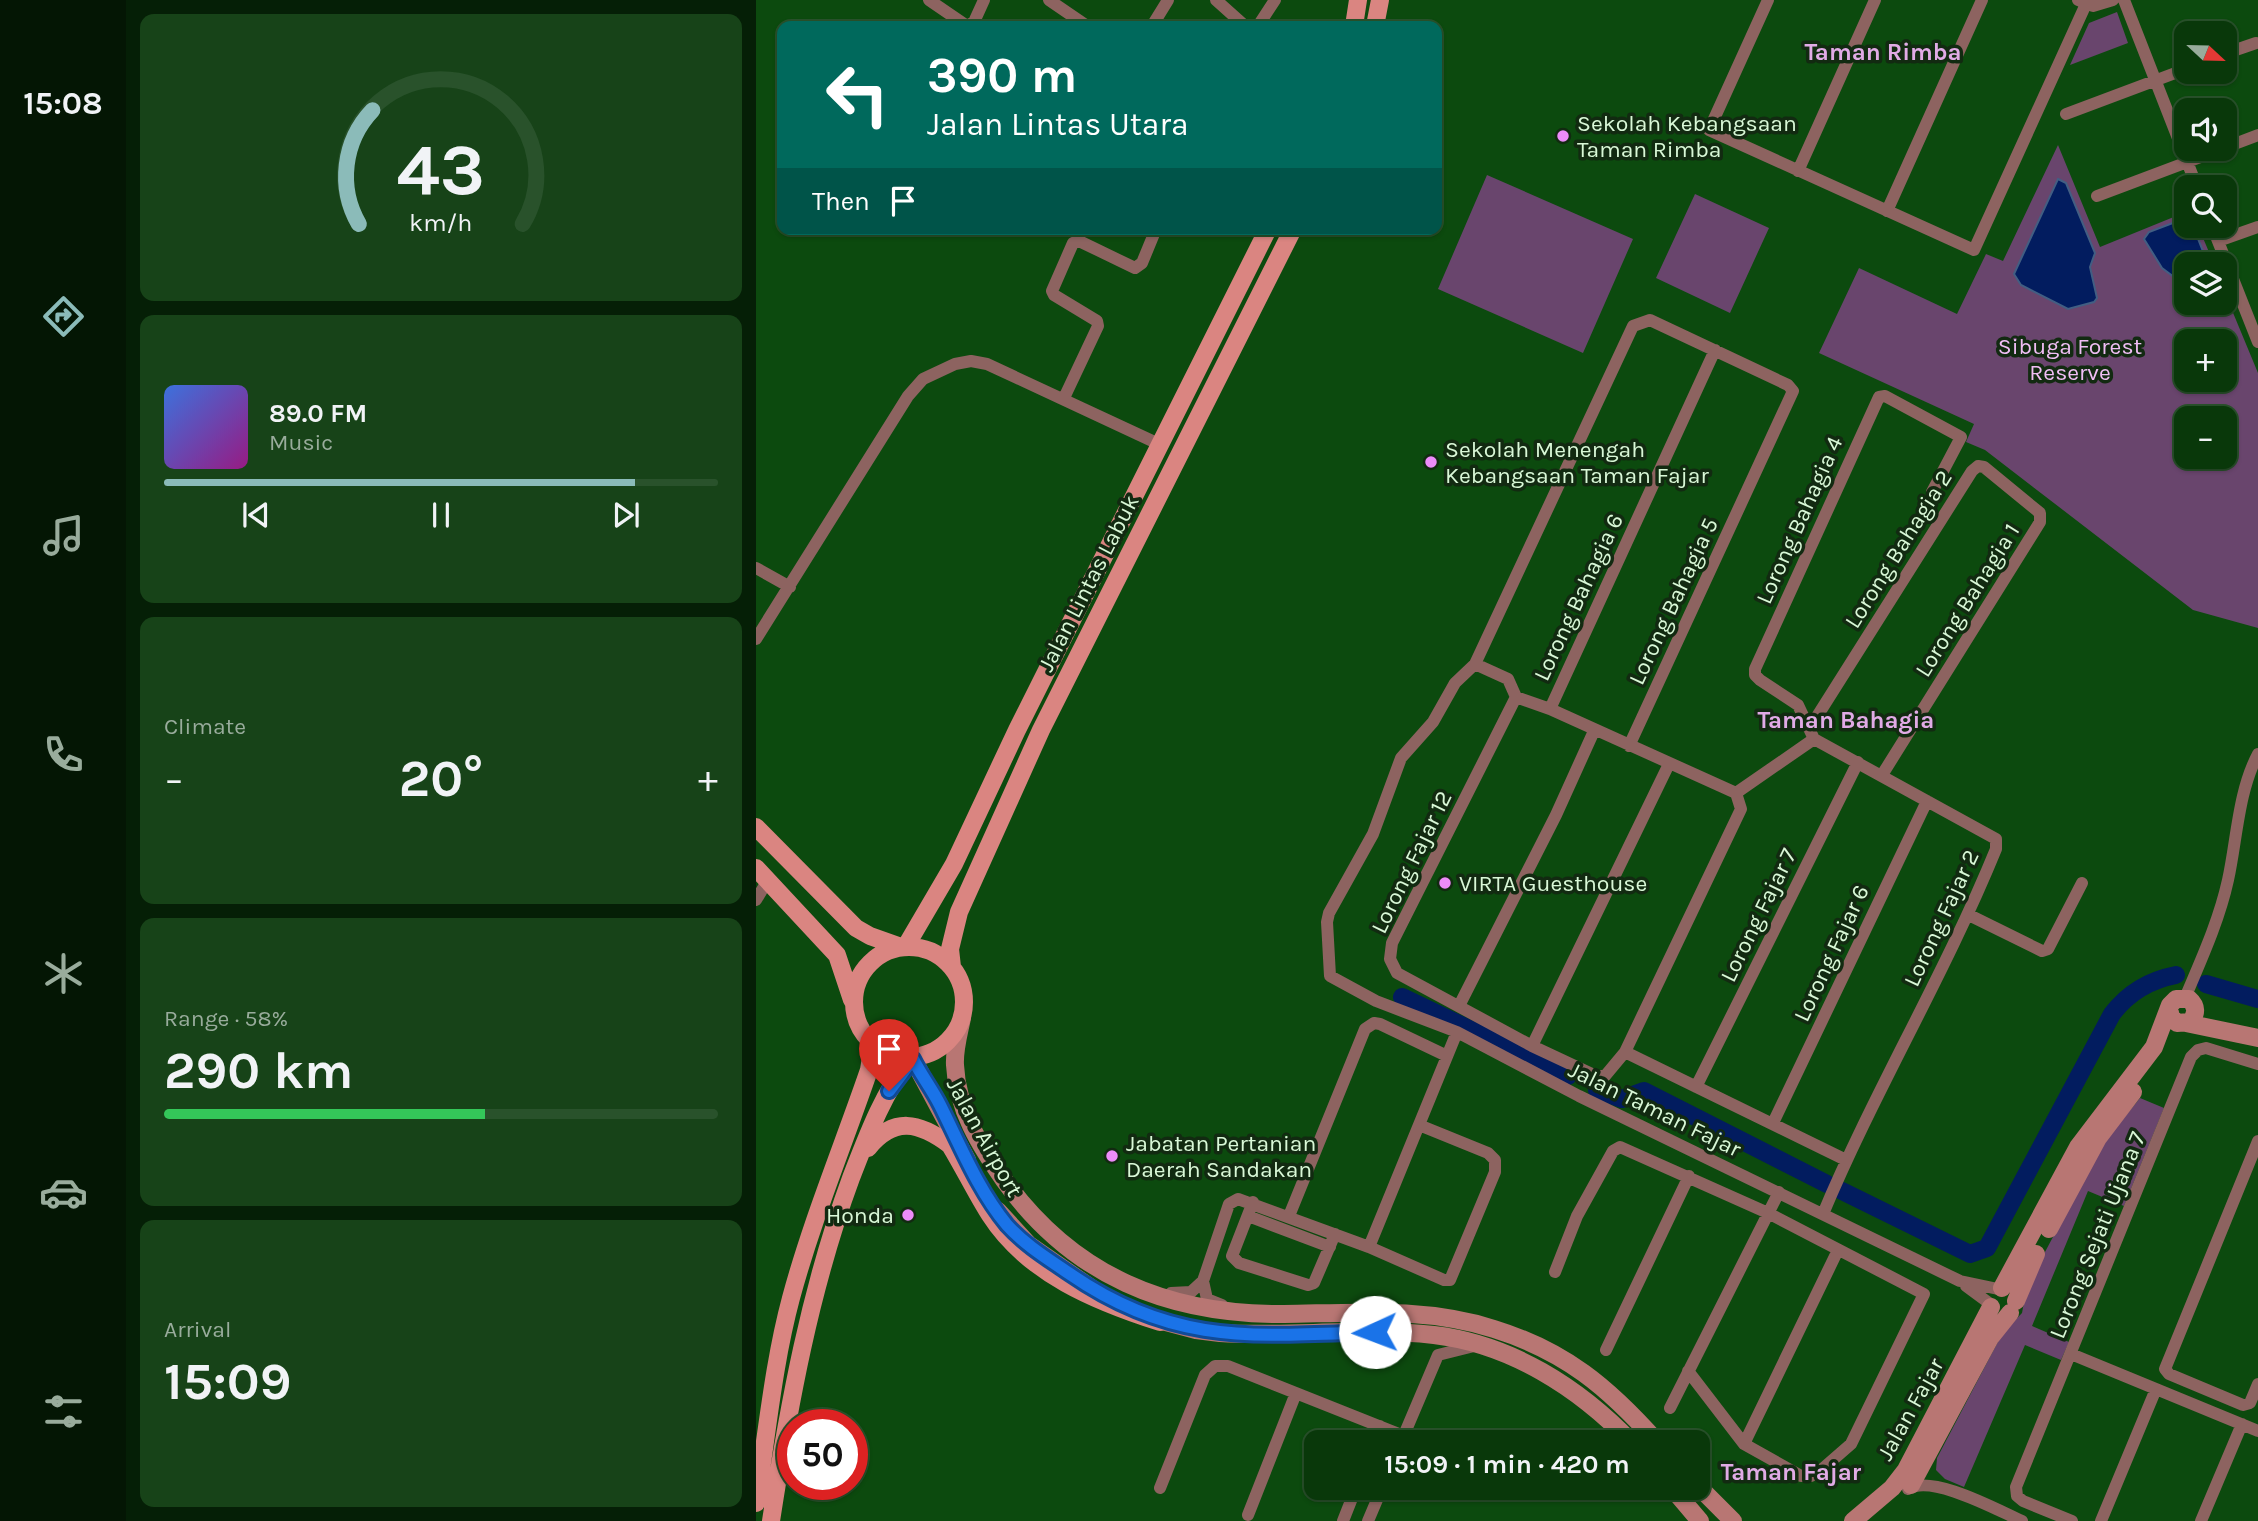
<!DOCTYPE html>
<html lang="en">
<head>
<meta charset="utf-8">
<style>
  :root { --surface:#09380a; --page:#174318; --text:#f1f3f6; --muted:#99ac9c; --line:#29522b; --accent:#8bbbb9 }
  body { margin:0; font-family:Karla,sans-serif; background:var(--page); color:var(--text); height:100vh; display:flex; flex-direction:column; font-size:26px; white-space:nowrap }
  * { box-sizing:border-box; margin:0 }
  p { font-size:23px; color:var(--muted) }
  .icon { flex:none; width:38px; height:38px; fill:none; stroke:currentColor; stroke-width:2; stroke-linecap:round; stroke-linejoin:round }
  .map { position:relative; flex:1; overflow:hidden }
  .details { display:flex; flex-direction:column; gap:14px; padding:14px; background:#051f06; width:630px }
  .details>* { flex:none }
  .banner { position:absolute; left:21px; top:21px; width:665px; height:214px; border-radius:14px; box-shadow:0 2px 5px #0004,0 0 0 2px var(--line); background:#00695c; color:#fff; overflow:hidden }
  .needle { width:46px; rotate:112deg }
  .buttons { position:absolute; left:1418px; top:21px; display:grid; gap:14px }
  .buttons a { display:grid; place-items:center; width:63px; height:63px; border-radius:14px; background:var(--surface); box-shadow:0 2px 5px #0004,0 0 0 2px var(--line); font-size:35px }
  .speed { position:absolute; left:21px; top:1409px; display:flex; gap:14px; font-size:35px; font-weight:700; text-align:center }
  .speed>* { display:grid; place-content:center; width:91px; height:91px; border-radius:50%; background:var(--surface); box-shadow:0 2px 5px #0004,0 0 0 2px var(--line); line-height:1 }
  .speed .limit { border:10px solid #d22; background:#fff; color:#111 }
  .pin { position:absolute; display:grid; place-items:center; width:60px; height:60px; color:#fff; margin:-72px -30px; border-radius:50% 50% 50% 0; rotate:-45deg; box-shadow:0 0 7px #0007 }
  .pin .icon { rotate:45deg }
  .me { position:absolute; width:77px; margin:-38px; rotate:268deg; stroke-linejoin:round; filter:drop-shadow(0 0 5px #0008) }
  .turn { display:flex; align-items:center; gap:24px; height:147px; padding:0 35px; font-size:32px }
  .turn .icon { width:91px; height:91px; stroke-width:2.5 }
  .turn b { display:block; font-size:49px; line-height:60px }
  .then { display:flex; align-items:center; height:66px; padding:0 35px; background:#0003; gap:14px; font-size:26px }
  .big { font-size:52px; font-weight:700; line-height:1.1 }
  .details .tile { flex:1; display:flex; flex-direction:column; justify-content:center; gap:10px; min-width:0; padding:0 24px; border-radius:14px; background:var(--page) }
  .details .dial { align-items:center; gap:0 }
  .dial svg { height:182px; overflow:visible; fill:none; stroke:var(--line); stroke-width:7; stroke-linecap:round; text-anchor:middle }
  .dial text { fill:var(--text); stroke:none }
  .song { display:flex; align-items:center; gap:21px }
  .cover { width:84px; height:84px; border-radius:10px; background:linear-gradient(135deg,hsl(220 70% 55%),hsl(310 70% 35%)) }
  .played { height:7px; border-radius:4px; background:linear-gradient(90deg,var(--accent) 85%,var(--line) 85%) }
  .keys { display:flex; justify-content:space-around; direction:ltr }
  .heat { display:flex; justify-content:space-between; align-items:center; font-size:38px; direction:ltr }
  .charge { height:10px; border-radius:5px; background:linear-gradient(90deg,#34c759 58%,var(--line) 0) }
  .trip { position:absolute; left:548px; top:1430px; width:406px; height:70px; border-radius:14px; background:var(--surface); box-shadow:0 2px 5px #0004,0 0 0 2px var(--line); font-weight:700; line-height:70px; text-align:center }
  main { display:flex; flex:1; min-height:0 }
  .dock { display:flex; flex-direction:column; width:126px; justify-content:space-around; align-items:center; background:#041604; color:var(--muted) }
  .dock .icon { width:49px; height:49px }
  .dock .on { color:var(--accent) }
  .dock b { font-size:32px; color:var(--text) }
  .map>svg:first-child { display:block }
  .green { fill:#69456d; fill-rule:evenodd }
  .water { fill:#021c5f; stroke:#425e83; stroke-width:2 }
  .lines { fill:none; stroke-linecap:round; stroke-linejoin:round }
  .river { stroke:#021c5f; stroke-width:18 }
  .street { stroke:#8d6360; stroke-width:12 }
  .secondary { stroke:#b87673; stroke-width:18 }
  .primary { stroke:#da8581; stroke-width:18 }
  .route-casing { stroke:#114b97; stroke-width:18 }
  .route { stroke:#1a73e8; stroke-width:12 }
  .poi-dot { fill:#ed8cf9; stroke:#122a11; stroke-width:2.5 }
  .labels { text-anchor:middle; stroke-width:7; stroke-linejoin:round; paint-order:stroke }
  .poi-label { font-size:23px; fill:#d9f8d7; stroke:#122a11; text-anchor:start }
  .park-label { font-size:23px; fill:#f0bef5; stroke:#122a11 }
  .street-label { font-size:23px; fill:#d9f8d7; stroke:#122a11 }
  .neighbourhood-label { font-size:24px; font-weight:bold; fill:#e1abe6; stroke:#122a11 }
</style>
</head>
<body>
<main>
<nav class="dock">
<b>15:08</b>
<svg class="icon on" aria-label="directions" viewBox="0 0 24 24"><path d="M12 3l9 9-9 9-9-9zM9 14v-3h6M13 9l2 2-2 2"/></svg>
<svg class="icon" aria-label="music" viewBox="0 0 24 24"><path d="M9 18V5l10-2v13"/><circle cx="6" cy="18" r="3"/><circle cx="16" cy="16" r="3"/></svg>
<svg class="icon" aria-label="phone" viewBox="0 0 24 24"><path d="M5 4h4l2 5-3 2q2 4 5 5l2-3 5 2v4C11 20 4 13 5 4z"/></svg>
<svg class="icon" aria-label="climate" viewBox="0 0 24 24"><path d="M12 3v18M4 7l16 10M4 17L20 7"/></svg>
<svg class="icon" aria-label="car" viewBox="0 0 24 24"><path d="M5 17H2v-5l4-1 3-4h7l3 4 3 1v5h-3M9 17h6M6 11h13"/><circle cx="7" cy="17" r="2"/><circle cx="17" cy="17" r="2"/></svg>
<svg class="icon" aria-label="filters" viewBox="0 0 24 24"><path d="M4 7h16M4 17h16"/><circle cx="9" cy="7" r="2"/><circle cx="15" cy="17" r="2"/></svg>
</nav>
<section class="details">
<div class="tile dial"><svg viewBox="0 0 100 80">
<path d="M14 69A42 42 0 1 1 86 69"/>
<path d="M14 69A42 42 0 0 1 20 19" stroke="#8bbbb9"/>
<text x="50" y="56" font-size="32" font-weight="700">43</text>
<text x="50" y="72" font-size="11">km/h</text>
</svg></div>
<div class="tile">
<div class="song"><i class="cover"></i><div><b>89.0 FM</b><p>Music</p></div></div>
<div class="played"></div>
<div class="keys"><svg class="icon" aria-label="previous" viewBox="0 0 24 24"><path d="M18 5L8 12l10 7zM5 5v14"/></svg><svg class="icon" aria-label="pause" viewBox="0 0 24 24"><path d="M8 5v14M16 5v14"/></svg><svg class="icon" aria-label="next" viewBox="0 0 24 24"><path d="M6 5l10 7-10 7zM19 5v14"/></svg></div>
</div>
<div class="tile"><p>Climate</p>
<div class="heat"><a>−</a><b class="big">20°</b><a>+</a></div>
</div>
<div class="tile"><p>Range · 58%</p><b class="big">290 km</b><div class="charge"></div></div>
<div class="tile"><p>Arrival</p><b class="big">15:09</b></div>
</section>
<div class="map">
<svg width="1502" height="1521" viewBox="0 0 1502 1521">
  <rect width="100%" height="100%" fill="#0c4a0e"/>
  <path class="green" d="M1361 12 1372 43 1314 65 1333 23Z
    M1302 145 1344 247 1430 212V226H1442L1458 264H1430V303H1468V291L1502 373V628L1437 610 1229 450 1210 442 1218 424 1063 353 1103 268 1201 314 1230 254 1247 261ZM1430 341H1468V380H1430ZM1430 418H1468V457H1430Z
    M731 175 877 239 827 353 682 289Z
    M939 194 1013 228 974 313 900 278Z
    M1384 1098 1408 1108 1368 1206 1332 1191 1276 1326 1313 1342 1305 1360 1269 1345 1208 1487 1189 1479 1180 1470 1181 1458 1246 1334 1266 1313 1271 1286 1334 1167 1353 1136Z"/>
  <path class="water" d="M1302 179 1310 183 1339 253 1334 267 1341 298 1338 302 1312 309 1265 285 1258 274Z
    M1430 218V226H1437L1452 264H1430V286L1406 268 1388 239 1393 232Z"/>
  <g class="lines">
    <path class="river" d="M1450 984 1502 999
      M646 997 812 1076
      M841 1090 866 1099 888 1091 1071 1184
      M1086 1191 1214 1254 1231 1248 1356 1014C1372 993 1394 980 1420 975"/>
    <path class="street" d="M173 0 211 26 218 22 228 0
      M293 0 331 26
      M460 0 489 26
      M1012 0 953 130 1218 250 1330 4
      M1322 0 1337 6 1357 0
      M1368 0 1441 187
      M396 26 412 0
      M502 26 519 0
      M1468 54 1500 43
      M1310 114 1430 69
      M1468 148 1502 135
      M1042 171 1119 0
      M1341 196 1466 149
      M1131 211 1226 0
      M1456 226 1502 342
      M1462 241 1502 227
      M308 398 342 326 341 321 298 295 296 291 317 243 323 241 379 268 386 263 400 229
      M0 568 34 587
      M0 639 152 396 167 379 199 364 215 361 231 364 405 445
      M719 664 752 679 760 697 636 943 634 959 641 973 776 1046 840 1076H849L869 1052 985 809 980 793
      M760 697 794 709 980 793
      M794 709 959 350
      M1055 726 1216 471 1222 466 1228 467 1284 513V522L1126 775
      M873 746 1037 391 1032 385 894 320 877 326 719 664 699 683 677 722 645 758 617 834 573 913 571 922 574 976 620 1001 701 1032 823 1096 1204 1281 1242 1289
      M980 793 1058 739
      M0 900 12 880
      M1213 915 1286 951 1292 949 1326 883
      M1429 998C1445 960 1463 921 1472 880 1481 839 1482 792 1502 754
      M703 1006 800 815 838 731
      M776 1046 913 764
      M869 1052 1090 1160
      M940 1087 1102 762
      M1017 1123 1171 801
      M1502 1141 1409 1369 1413 1374 1487 1405 1494 1403 1502 1384
      M497 1202 476 1256 483 1263 552 1285 558 1283 579 1234
      M1067 1214C1119 1090 1189 974 1240 849V839L1058 739 1042 705 1004 680 999 675V669L1123 397 1129 396 1205 437 1176 492
      M492 1216 574 1247
      M533 1216 609 1029 618 1023 624 1024 691 1056
      M613 1247 701 1032
      M799 1272 821 1216 857 1151 864 1147 1012 1213 1168 1294 1095 1444 1064 1471 1055 1476H1045L988 1444 932 1371
      M447 1281 473 1204 482 1199 613 1247 688 1280H694L739 1172V1160L732 1153 663 1125
      M1210 1286 1233 1303
      M415 1293 435 1292 447 1281 451 1299 466 1305
      M850 1350 933 1176
      M1315 1354 1502 1431
      M682 1355 718 1346
      M914 1408 1023 1192
      M618 1442 624 1426
      M645 1442 682 1355
      M988 1444 1082 1250
      M404 1488 449 1375 459 1366H472L648 1436
      M1152 1489C1176 1474 1241 1510 1266 1521
      M492 1515 540 1393
      M587 1521 600 1488
      M612 1521 626 1488
      M1316 1521 1267 1501 1261 1496 1260 1487 1435 1057 1442 1050 1450 1048 1502 1064
      M1345 1521 1400 1389
      M1445 1521 1486 1424"/>
    <path class="secondary" d="M206 1018C203 1033 198 1050 199 1065 201 1109 224 1146 248 1180 317 1276 412 1315 528 1314 599 1313 669 1307 738 1329 809 1351 852 1387 901 1442
      M1430 1023 1502 1038
      M157 1059 211 1160
      M242 1211 273 1245 338 1290
      M1293 1229 1342 1138 1377 1092
      M1246 1288 1322 1147 1398 1047 1414 1005 1420 999H1433C1441 1006 1441 1014 1434 1022L1421 1023 1415 1017 1413 1009
      M1260 1301 1280 1254
      M391 1317 440 1330 464 1333C535 1337 607 1327 678 1335 755 1344 823 1388 875 1442
      M1155 1485 1234 1338 1254 1313
      M942 1486 977 1521
      M916 1488 944 1521
      M1097 1521 1136 1488 1150 1470 1235 1307"/>
    <path class="primary" d="M598 26 602 0
      M619 26 624 0
      M0 827 100 928 114 936 145 947
      M0 868 81 955 96 1000
      M150 946 198 864 261 730 512 229
      M98 1002a55 55 0 1 1 110 0a55 55 0 1 1-110 0Z
      M196 967 194 949 203 912 285 730 537 229
      M112 1148C138 1116 163 1122 194 1145 208 1168 220 1193 234 1215 272 1274 341 1302 404 1322
      M0 1503C11 1435 17 1365 35 1298 56 1220 87 1146 113 1070L117 1045
      M15 1521C33 1404 54 1289 95 1178 111 1137 126 1095 154 1059"/>
  </g>
  <g class="lines">
    <g class="route-casing">
      <path id="route" d="M133 1091 157 1059C165 1075 176 1089 184 1105 204 1145 222 1190 251 1225 269 1245 292 1259 314 1274 418 1346 499 1336 619 1332"/>
    </g>
    <use href="#route" class="route"/>
  </g>
  <g class="poi-dot">
    <circle cx="807" cy="136" r="7"/>
    <circle cx="675" cy="462" r="7"/>
    <circle cx="689" cy="883" r="7"/>
    <circle cx="356" cy="1156" r="7"/>
    <circle cx="152" cy="1215" r="7"/>
  </g>
  <g class="labels">
    <g class="poi-label">
      <text x="821" y="131">Sekolah Kebangsaan<tspan x="821" dy="26">Taman Rimba</tspan></text>
      <text x="689" y="457">Sekolah Menengah<tspan x="689" dy="26">Kebangsaan Taman Fajar</tspan></text>
      <text x="703" y="891">VIRTA Guesthouse</text>
      <text x="370" y="1151">Jabatan Pertanian<tspan x="370" dy="26">Daerah Sandakan</tspan></text>
      <text x="138" y="1223" text-anchor="end">Honda</text>
    </g>
    <g class="park-label">
      <text x="1314" y="354">Sibuga Forest<tspan x="1314" dy="26">Reserve</tspan></text>
    </g>
    <g class="street-label">
      <text transform="translate(1043 520) rotate(-66)" y="8">Lorong Bahagia 4</text>
      <text transform="translate(1142 549) rotate(-58)" y="8">Lorong Bahagia 2</text>
      <text transform="translate(332 583) rotate(-63)" y="8">Jalan Lintas Labuk</text>
      <text transform="translate(822 597) rotate(-65)" y="8">Lorong Bahagia 6</text>
      <text transform="translate(1211 600) rotate(-58)" y="8">Lorong Bahagia 1</text>
      <text transform="translate(917 601) rotate(-65)" y="8">Lorong Bahagia 5</text>
      <text transform="translate(655 862) rotate(-64)" y="8">Lorong Fajar 12</text>
      <text transform="translate(1002 915) rotate(-64)" y="8">Lorong Fajar 7</text>
      <text transform="translate(1185 918) rotate(-65)" y="8">Lorong Fajar 2</text>
      <text transform="translate(1075 953) rotate(-65)" y="8">Lorong Fajar 6</text>
      <text transform="translate(899 1109) rotate(26)" y="8">Jalan Taman Fajar</text>
      <text transform="translate(229 1137) rotate(61)" y="8">Jalan Airport</text>
      <text transform="translate(1341 1235) rotate(-68)" y="8">Lorong Sejati Ujana 7</text>
      <text transform="translate(1154 1409) rotate(-61)" y="8">Jalan Fajar</text>
    </g>
    <g class="neighbourhood-label">
      <text x="1127" y="60">Taman Rimba</text>
      <text x="1090" y="728">Taman Bahagia</text>
      <text x="1035" y="1480">Taman Fajar</text>
    </g>
  </g>
</svg>
<div class="buttons">
<a><svg class="needle" viewBox="-14 -14 28 28"><path d="M0-13l5 13h-10z" fill="#e53935"/><path d="M0 13l5-13h-10z" fill="#99ac9c"/></svg></a>
<a><svg class="icon" aria-label="sound" viewBox="0 0 24 24"><path d="M4 9h4l5-4v14l-5-4H4zM17 9q2 3 0 6"/></svg></a>
<a><svg class="icon" aria-label="search" viewBox="0 0 24 24"><circle cx="10" cy="10" r="6"/><path d="M15 15l6 6"/></svg></a>
<a><svg class="icon" aria-label="layers" viewBox="0 0 24 24"><path d="M12 4l9 5-9 5-9-5zM3 14l9 5 9-5"/></svg></a>
<a>+</a>
<a>−</a>
</div>
<div class="speed"><div class="limit">50</div></div>
<div class="pin" style="left:133px;top:1091px;background:#d93025"><svg class="icon" aria-label="arrive" viewBox="0 0 24 24"><path d="M6 21V4h12l-3 4 3 4H6"/></svg></div>
<svg class="me" style="left:619px;top:1332px" viewBox="-20 -20 40 40"><circle r="19" fill="#fff"/><path d="M0-13L10 11 0 6-10 11z" fill="#1a73e8"/></svg>
<div class="trip">15:09 · 1 min · 420 m</div>
<div class="banner">
<div class="turn"><svg class="icon" aria-label="left" viewBox="0 0 24 24"><path d="M17 20v-9H6M10 6l-5 5 5 5"/></svg><div><b>390 m</b>Jalan Lintas Utara</div></div>
<div class="then">Then<svg class="icon" aria-label="arrive" viewBox="0 0 24 24"><path d="M6 21V4h12l-3 4 3 4H6"/></svg></div>
</div>
</div>
</main>
</body>
</html>
